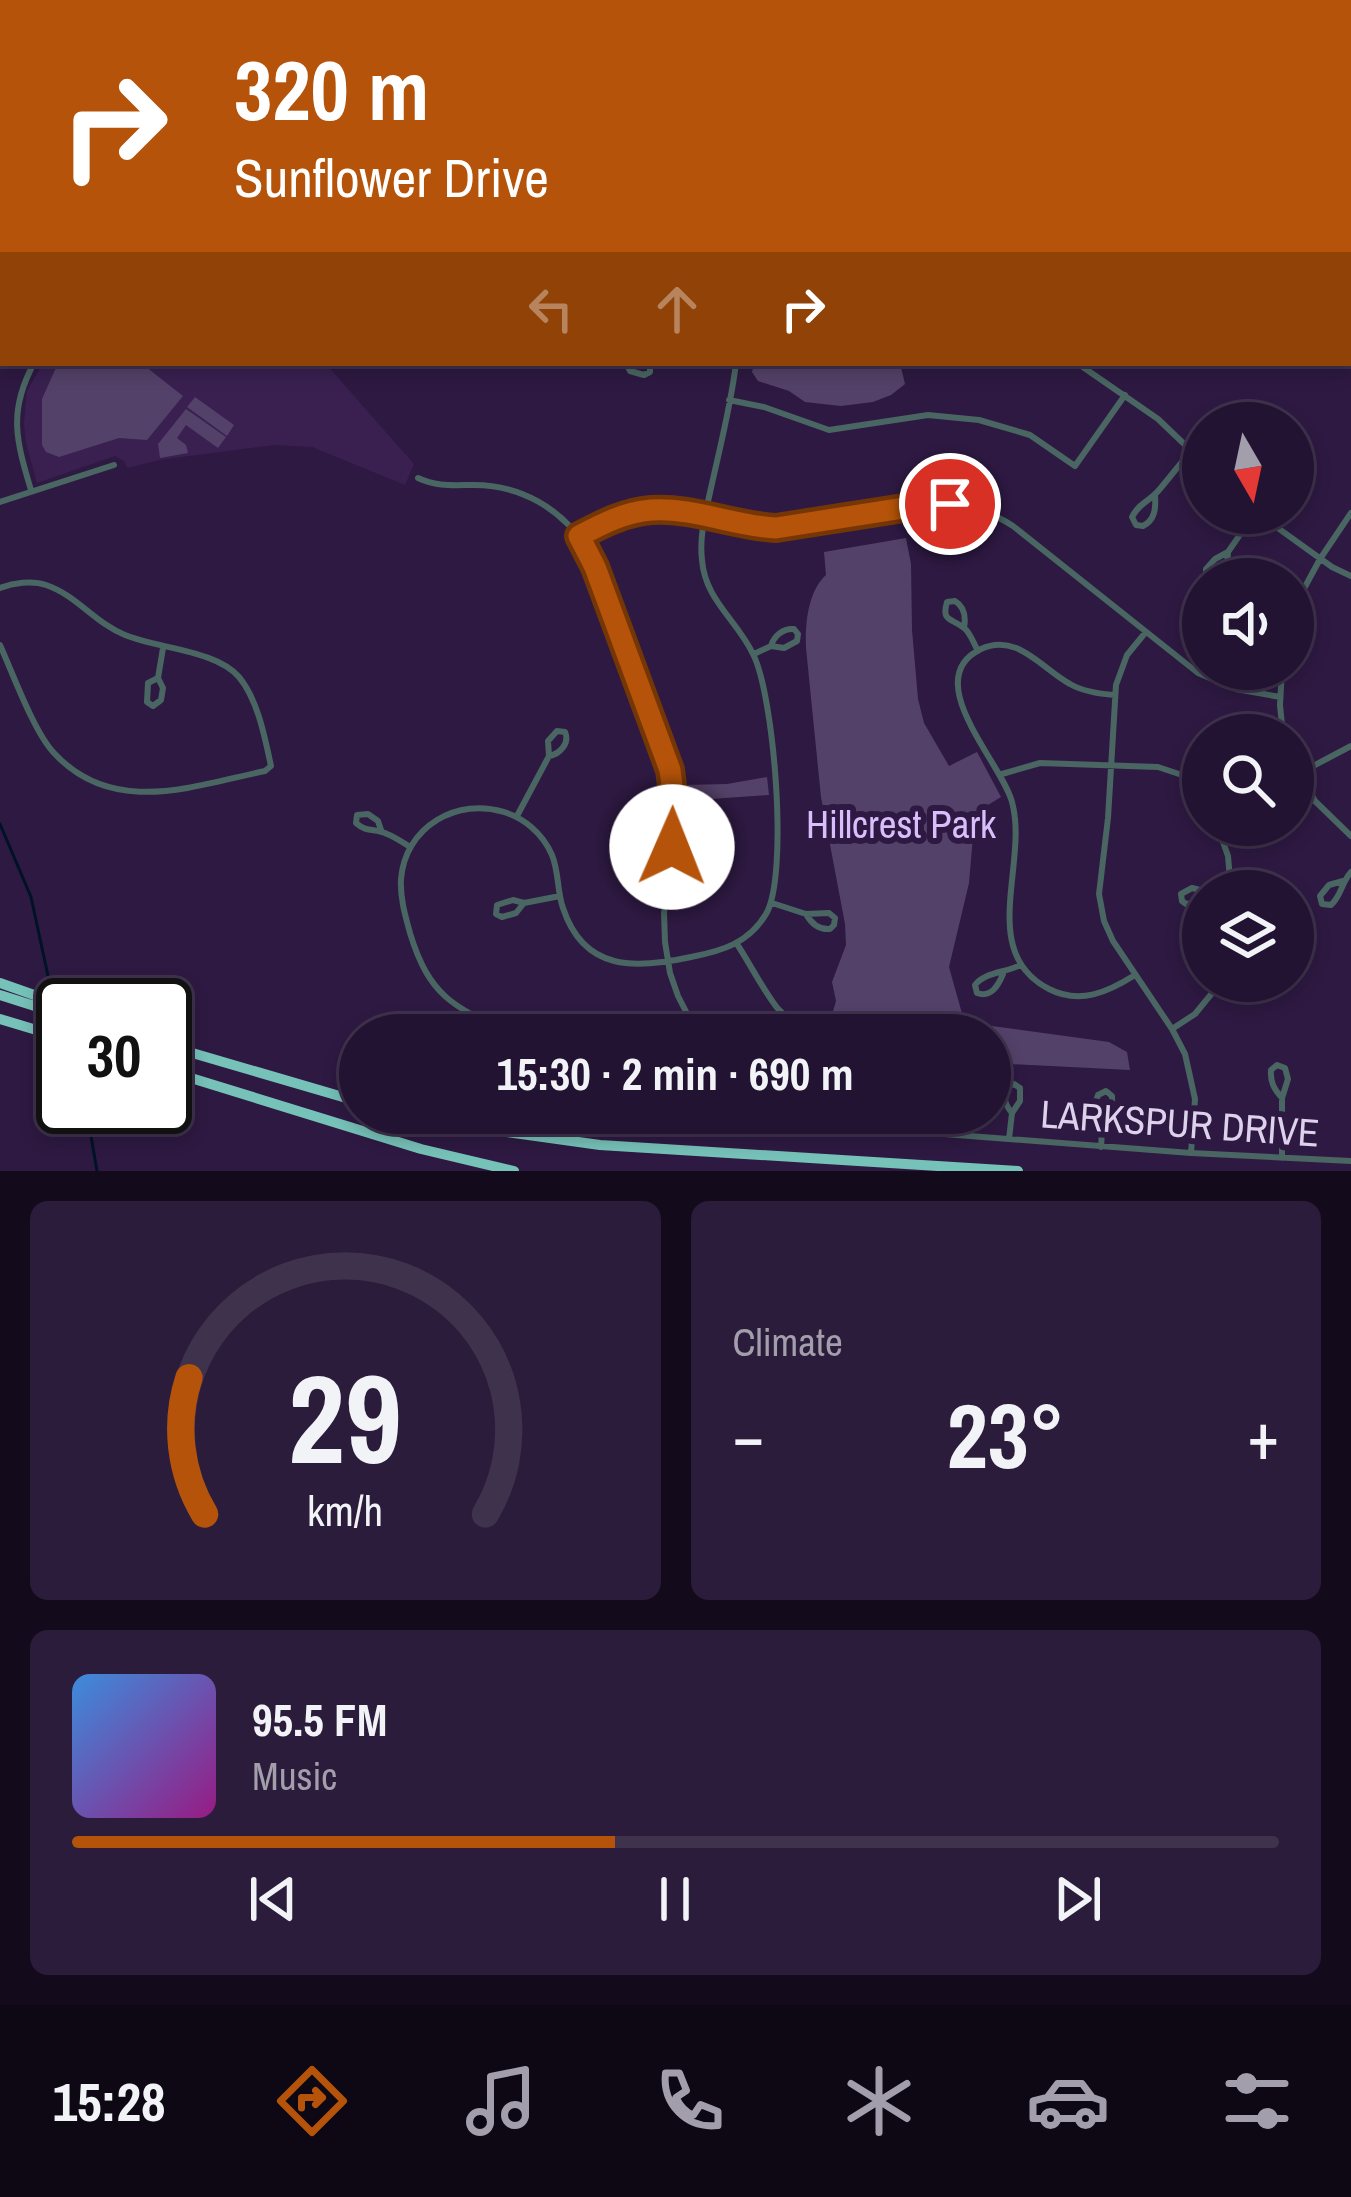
<!DOCTYPE html>
<html lang="en">
<head>
<meta charset="utf-8">
<style>
  :root { --surface:#221332; --page:#2a1c3a; --text:#f1f3f6; --muted:#a29eac; --line:#3f324d; --accent:#b45309 }
  body { margin:0; font-family:"Archivo Narrow",sans-serif; background:var(--page); color:var(--text); height:100vh; display:flex; flex-direction:column; font-size:45px; white-space:nowrap }
  * { box-sizing:border-box; margin:0 }
  p { font-size:39px; color:var(--muted) }
  .icon { flex:none; width:66px; height:66px; fill:none; stroke:currentColor; stroke-width:2; stroke-linecap:round; stroke-linejoin:round }
  .map { position:relative; height:1171px; overflow:hidden }
  .drawer { display:flex; flex-direction:column; gap:30px; padding:30px; background:#130a1c; flex:1 }
  .drawer>* { flex:none }
  .top-card { position:absolute; left:0px; top:0px; width:1353px; height:366px; box-shadow:0 6px 18px #0003,0 0 0 3px var(--line); background:#b45309; color:#fff; overflow:hidden }
  .needle { width:78px; rotate:171deg }
  .fabs { position:absolute; left:1182px; top:402px; display:grid; gap:24px }
  .fabs a { display:grid; place-items:center; width:132px; height:132px; border-radius:50%; background:var(--surface); box-shadow:0 6px 18px #0003,0 0 0 3px var(--line); font-size:60px }
  .speed { position:absolute; left:36px; top:978px; display:flex; gap:24px; font-size:60px; font-weight:700; text-align:center }
  .speed>* { display:grid; place-content:center; width:156px; height:156px; border-radius:50%; background:var(--surface); box-shadow:0 6px 18px #0003,0 0 0 3px var(--line); line-height:1 }
  .speed .limit { border:6px solid #111; border-radius:18px; background:#fff; color:#111 }
  .pin { position:absolute; display:grid; place-items:center; width:102px; height:102px; color:#fff; margin:-51px; border:6px solid #fff; border-radius:50%; box-shadow:0 3px 12px #0007 }
  .me { position:absolute; width:132px; margin:-66px; rotate:1deg; stroke-linejoin:round; filter:drop-shadow(0 0 9px #0008) }
  .turn { display:flex; align-items:center; gap:42px; height:252px; padding:0 36px; font-size:54px }
  .turn .icon { width:156px; height:156px; stroke-width:2.5 }
  .turn b { display:block; font-size:84px; line-height:102px }
  .lanes { display:flex; align-items:center; height:114px; padding:0 36px; background:#0003; justify-content:center; gap:60px; direction:ltr }
  .lanes .off { opacity:.35 }
  .big { font-size:90px; font-weight:800; line-height:1.1 }
  .drawer .tile { flex:1; display:flex; flex-direction:column; justify-content:center; gap:18px; min-width:0; padding:0 42px; border-radius:18px; background:var(--page) }
  .drawer .dial { align-items:center; gap:0 }
  .dial svg { height:312px; overflow:visible; fill:none; stroke:var(--line); stroke-width:7; stroke-linecap:round; text-anchor:middle }
  .dial text { fill:var(--text); stroke:none }
  .song { display:flex; align-items:center; gap:36px }
  .cover { width:144px; height:144px; border-radius:18px; background:linear-gradient(135deg,hsl(210 70% 55%),hsl(310 70% 35%)) }
  .played { height:12px; border-radius:6px; background:linear-gradient(90deg,var(--accent) 45%,var(--line) 45%) }
  .keys { display:flex; justify-content:space-around; direction:ltr }
  .heat { display:flex; justify-content:space-between; align-items:center; font-size:66px; direction:ltr }
  .drawer .tiles { flex:1; display:grid; gap:30px; grid-template-columns:1fr 1fr }
  .tile:last-child { grid-column:span 2 }
  .trip { position:absolute; left:339px; top:1014px; width:672px; height:120px; border-radius:60px; background:var(--surface); box-shadow:0 6px 18px #0003,0 0 0 3px var(--line); font-weight:800; line-height:120px; text-align:center }
  .dock { display:flex; height:192px; justify-content:space-around; align-items:center; background:#0e0814; color:var(--muted) }
  .dock .icon { width:84px; height:84px }
  .dock .on { color:var(--accent) }
  .dock b { font-size:54px; color:var(--text) }
  .map>svg:first-child { display:block }
  .built { fill:#392050 }
  .green { fill:#544169 }
  .lines { fill:none; stroke-linecap:round; stroke-linejoin:round }
  .stream { stroke:#001326; stroke-width:3 }
  .canal { stroke:#001326; stroke-width:8 }
  .street { stroke:#496662; stroke-width:6 }
  .secondary { stroke:#5c8b85; stroke-width:8 }
  .highway { stroke:#76c1b8; stroke-width:10 }
  .route-casing { stroke:#753606; stroke-width:30 }
  .route { stroke:#b45309; stroke-width:21 }
  .labels { text-anchor:middle; stroke-width:12; stroke-linejoin:round; paint-order:stroke }
  .park-label { font-size:39px; fill:#dabefb; stroke:#2e1942 }
  .street-label { font-size:39px; fill:#ddd1eb; stroke:#2e1942 }
</style>
</head>
<body>
<div class="map">
<svg width="1351" height="1171" viewBox="0 0 1351 1171">
  <rect width="100%" height="100%" fill="#2e1942"/>
  <path class="built" d="M43 363H325L414 464 405 485 312 447 274 445 159 460 127 468 124 461 115 456 37 483 26 443 24 423 27 391Z"/>
  <path class="green" d="M58 363H141L183 396 147 440 119 438 59 457 46 452 42 445V399Z
    M754 363H900L905 384 891 395 873 402 841 406 805 402 789 391 758 381 752 372Z
    M195 397 234 425 227 436 187 407Z
    M186 409 226 437 218 448 186 425 177 438 186 445 188 453 160 458 158 444Z
    M906 538 911 564 912 630 918 699 924 723 949 766 977 752 1001 797 975 813 969 883 949 967 968 1035H804L827 1032 836 1001 832 982 846 945 845 924 821 797 806 648C805 624 808 591 826 575L824 552Z
    M767 777 769 795 683 801 682 785 727 784Z
    M977 1024 1109 1042 1127 1052 1130 1070 990 1063V1035H975Z"/>
  <g class="lines">
    <path class="stream" d="M0 824 31 897 53 999
      M59 1020 63 1030
      M86 1107 97 1171"/>
    <path class="canal" d="M952 0 955 3
      M1350 122 1351 121"/>
    <path class="street" d="M299 0 300 3
      M806 3 807 0
      M1303 3 1304 0
      M0 96 3 92
      M0 276 3 278
      M410 363 414 365 416 363
      M626 363 630 371 644 375 650 372V363
      M1077 363 1158 419 1203 462
      M729 400 764 407 829 430 928 415 979 420 1030 435 1075 466 1125 395
      M418 478C437 487 453 485 474 485 520 485 561 508 586 547L670 770 675 817 664 913 665 942 670 973 678 996 698 1035
      M31 490C16 440 8 411 34 363
      M1155 496C1156 508 1155 520 1143 526L1136 525 1132 517C1139 503 1150 501 1159 490 1170 477 1180 464 1191 451
      M0 502 114 465
      M1257 513 1332 567 1351 576
      M579 536C602 524 625 512 651 510 693 507 734 527 776 528 852 522 944 480 1013 526L1198 673 1236 689 1280 697
      M1206 579V569L1215 559 1228 552 1255 513
      M1220 579 1227 568 1228 552
      M0 588C13 583 32 580 46 585 76 595 95 623 125 635 159 649 216 650 239 677 258 700 265 738 271 766L265 771C193 786 113 817 54 753 34 732 13 674 0 645
      M1293 609 1320 559 1351 513
      M964 628C966 617 965 607 955 601L947 602C941 622 952 618 964 628 970 632 974 644 978 651
      M1145 633 1127 655 1116 685 1108 818 1099 894 1104 921 1113 941 1172 1029 1185 1054 1195 1099 1191 1153
      M754 654 771 646C774 636 783 628 794 629L798 634 797 641 784 648 771 646
      M1282 669 1280 705 1283 735
      M158 678 148 683 147 702 153 706 161 700 163 688 158 678 163 648
      M1115 695C1099 694 1084 692 1070 684 1042 669 1017 632 981 649 918 679 1002 763 1012 802 1029 863 977 952 1049 989 1080 1005 1108 992 1135 975
      M1293 762 1315 801 1351 836
      M1002 774 1040 763 1158 767 1182 775 1203 794
      M1298 774 1351 746
      M517 816 549 756 548 741 557 731 565 732C570 743 560 754 549 756
      M1217 825 1228 856 1231 891
      M381 830 378 821 368 814 357 815 356 823C367 833 375 828 387 834 395 837 402 842 410 847
      M1343 881 1329 885 1320 896 1322 904 1331 905C1342 895 1341 883 1351 872
      M1203 902 1186 904 1182 901 1181 894 1192 888 1204 891
      M524 903 516 913 502 917 496 914 497 905 513 900 524 903 560 896
      M772 903 806 914 829 913 835 918 834 925 830 929C818 930 811 923 806 914
      M737 944C750 964 761 986 775 1005 784 1018 795 1018 799 1035
      M1003 974C998 986 991 998 977 993L975 985C985 972 1005 973 1020 965
      M1248 981C1253 989 1262 991 1270 986L1272 981
      M779 1013V1027L782 1035
      M1172 1029 1195 1014 1222 981
      M515 1035C456 1008 430 999 410 933 405 915 400 898 401 879 403 854 416 833 437 820 478 795 533 811 552 855 559 872 557 891 563 908 584 972 636 969 691 957 722 951 749 943 766 914 789 875 774 695 753 654 737 620 705 600 702 560 699 536 706 511 711 488 720 447 731 405 736 363
      M1282 1098C1274 1089 1270 1082 1271 1070L1277 1065 1285 1068 1288 1079 1282 1098V1158
      M792 1113 821 1121 944 1134 1191 1153 1351 1161
      M1009 1139 1012 1113 1020 1101V1088L1014 1084 1009 1086C1002 1095 1005 1105 1012 1113
      M1101 1147C1102 1139 1101 1131 1103 1124 1107 1113 1113 1109 1112 1096L1106 1091 1098 1095C1094 1104 1096 1113 1104 1119"/>
    <path class="secondary" d="M818 0 824 3
      M844 0 849 3
      M1350 338 1351 339
      M1350 355H1351"/>
    <path class="highway" d="M0 983 54 1002 63 1008
      M0 995 63 1015
      M0 1019 63 1038
      M165 1045 360 1102
      M165 1070 421 1149 514 1171
      M404 1113 492 1130 600 1145 1018 1171"/>
  </g>
  <g class="lines">
    <g class="route-casing">
      <path id="route" d="M672 847 675 808 670 770 595 567 579 536C602 524 625 512 651 510 693 507 734 526 776 528L923 505 950 504"/>
    </g>
    <use href="#route" class="route"/>
  </g>
  <g class="labels">
    <g class="park-label">
      <text x="901" y="838">Hillcrest Park</text>
    </g>
    <g class="street-label">
      <text transform="translate(1180 1123) rotate(4)" y="14">LARKSPUR DRIVE</text>
    </g>
  </g>
</svg>
<div class="fabs">
<a><svg class="needle" viewBox="-14 -14 28 28"><path d="M0-13l5 13h-10z" fill="#e53935"/><path d="M0 13l5-13h-10z" fill="#a29eac"/></svg></a>
<a><svg class="icon" aria-label="sound" viewBox="0 0 24 24"><path d="M4 9h4l5-4v14l-5-4H4zM17 9q2 3 0 6"/></svg></a>
<a><svg class="icon" aria-label="search" viewBox="0 0 24 24"><circle cx="10" cy="10" r="6"/><path d="M15 15l6 6"/></svg></a>
<a><svg class="icon" aria-label="layers" viewBox="0 0 24 24"><path d="M12 4l9 5-9 5-9-5zM3 14l9 5 9-5"/></svg></a>
</div>
<div class="speed"><div class="limit">30</div></div>
<div class="pin" style="left:950px;top:504px;background:#d93025"><svg class="icon" aria-label="arrive" viewBox="0 0 24 24"><path d="M6 21V4h12l-3 4 3 4H6"/></svg></div>
<svg class="me" style="left:672px;top:847px" viewBox="-20 -20 40 40"><circle r="19" fill="#fff"/><path d="M0-13L10 11 0 6-10 11z" fill="#b45309"/></svg>
<div class="trip">15:30 · 2 min · 690 m</div>
<div class="top-card">
<div class="turn"><svg class="icon" aria-label="right" viewBox="0 0 24 24"><path d="M7 20v-9h11M14 6l5 5-5 5"/></svg><div><b>320 m</b>Sunflower Drive</div></div>
<div class="lanes"><svg class="icon off" aria-label="left" viewBox="0 0 24 24"><path d="M17 20v-9H6M10 6l-5 5 5 5"/></svg><svg class="icon off" aria-label="ahead" viewBox="0 0 24 24"><path d="M12 20V5M6 11l6-6 6 6"/></svg><svg class="icon" aria-label="right" viewBox="0 0 24 24"><path d="M7 20v-9h11M14 6l5 5-5 5"/></svg></div>
</div>
</div>
<section class="drawer">
<div class="tiles">
<div class="tile dial"><svg viewBox="0 0 100 80">
<path d="M14 69A42 42 0 1 1 86 69"/>
<path d="M14 69A42 42 0 0 1 10 34" stroke="#b45309"/>
<text x="50" y="56" font-size="32" font-weight="700">29</text>
<text x="50" y="72" font-size="11">km/h</text>
</svg></div>
<div class="tile"><p>Climate</p>
<div class="heat"><a>−</a><b class="big">23°</b><a>+</a></div>
</div>
<div class="tile">
<div class="song"><i class="cover"></i><div><b>95.5 FM</b><p>Music</p></div></div>
<div class="played"></div>
<div class="keys"><svg class="icon" aria-label="previous" viewBox="0 0 24 24"><path d="M18 5L8 12l10 7zM5 5v14"/></svg><svg class="icon" aria-label="pause" viewBox="0 0 24 24"><path d="M8 5v14M16 5v14"/></svg><svg class="icon" aria-label="next" viewBox="0 0 24 24"><path d="M6 5l10 7-10 7zM19 5v14"/></svg></div>
</div>
</div>
</section>
<nav class="dock">
<b>15:28</b>
<svg class="icon on" aria-label="directions" viewBox="0 0 24 24"><path d="M12 3l9 9-9 9-9-9zM9 14v-3h6M13 9l2 2-2 2"/></svg>
<svg class="icon" aria-label="music" viewBox="0 0 24 24"><path d="M9 18V5l10-2v13"/><circle cx="6" cy="18" r="3"/><circle cx="16" cy="16" r="3"/></svg>
<svg class="icon" aria-label="phone" viewBox="0 0 24 24"><path d="M5 4h4l2 5-3 2q2 4 5 5l2-3 5 2v4C11 20 4 13 5 4z"/></svg>
<svg class="icon" aria-label="climate" viewBox="0 0 24 24"><path d="M12 3v18M4 7l16 10M4 17L20 7"/></svg>
<svg class="icon" aria-label="car" viewBox="0 0 24 24"><path d="M5 17H2v-5l4-1 3-4h7l3 4 3 1v5h-3M9 17h6M6 11h13"/><circle cx="7" cy="17" r="2"/><circle cx="17" cy="17" r="2"/></svg>
<svg class="icon" aria-label="filters" viewBox="0 0 24 24"><path d="M4 7h16M4 17h16"/><circle cx="9" cy="7" r="2"/><circle cx="15" cy="17" r="2"/></svg>
</nav>
</body>
</html>
